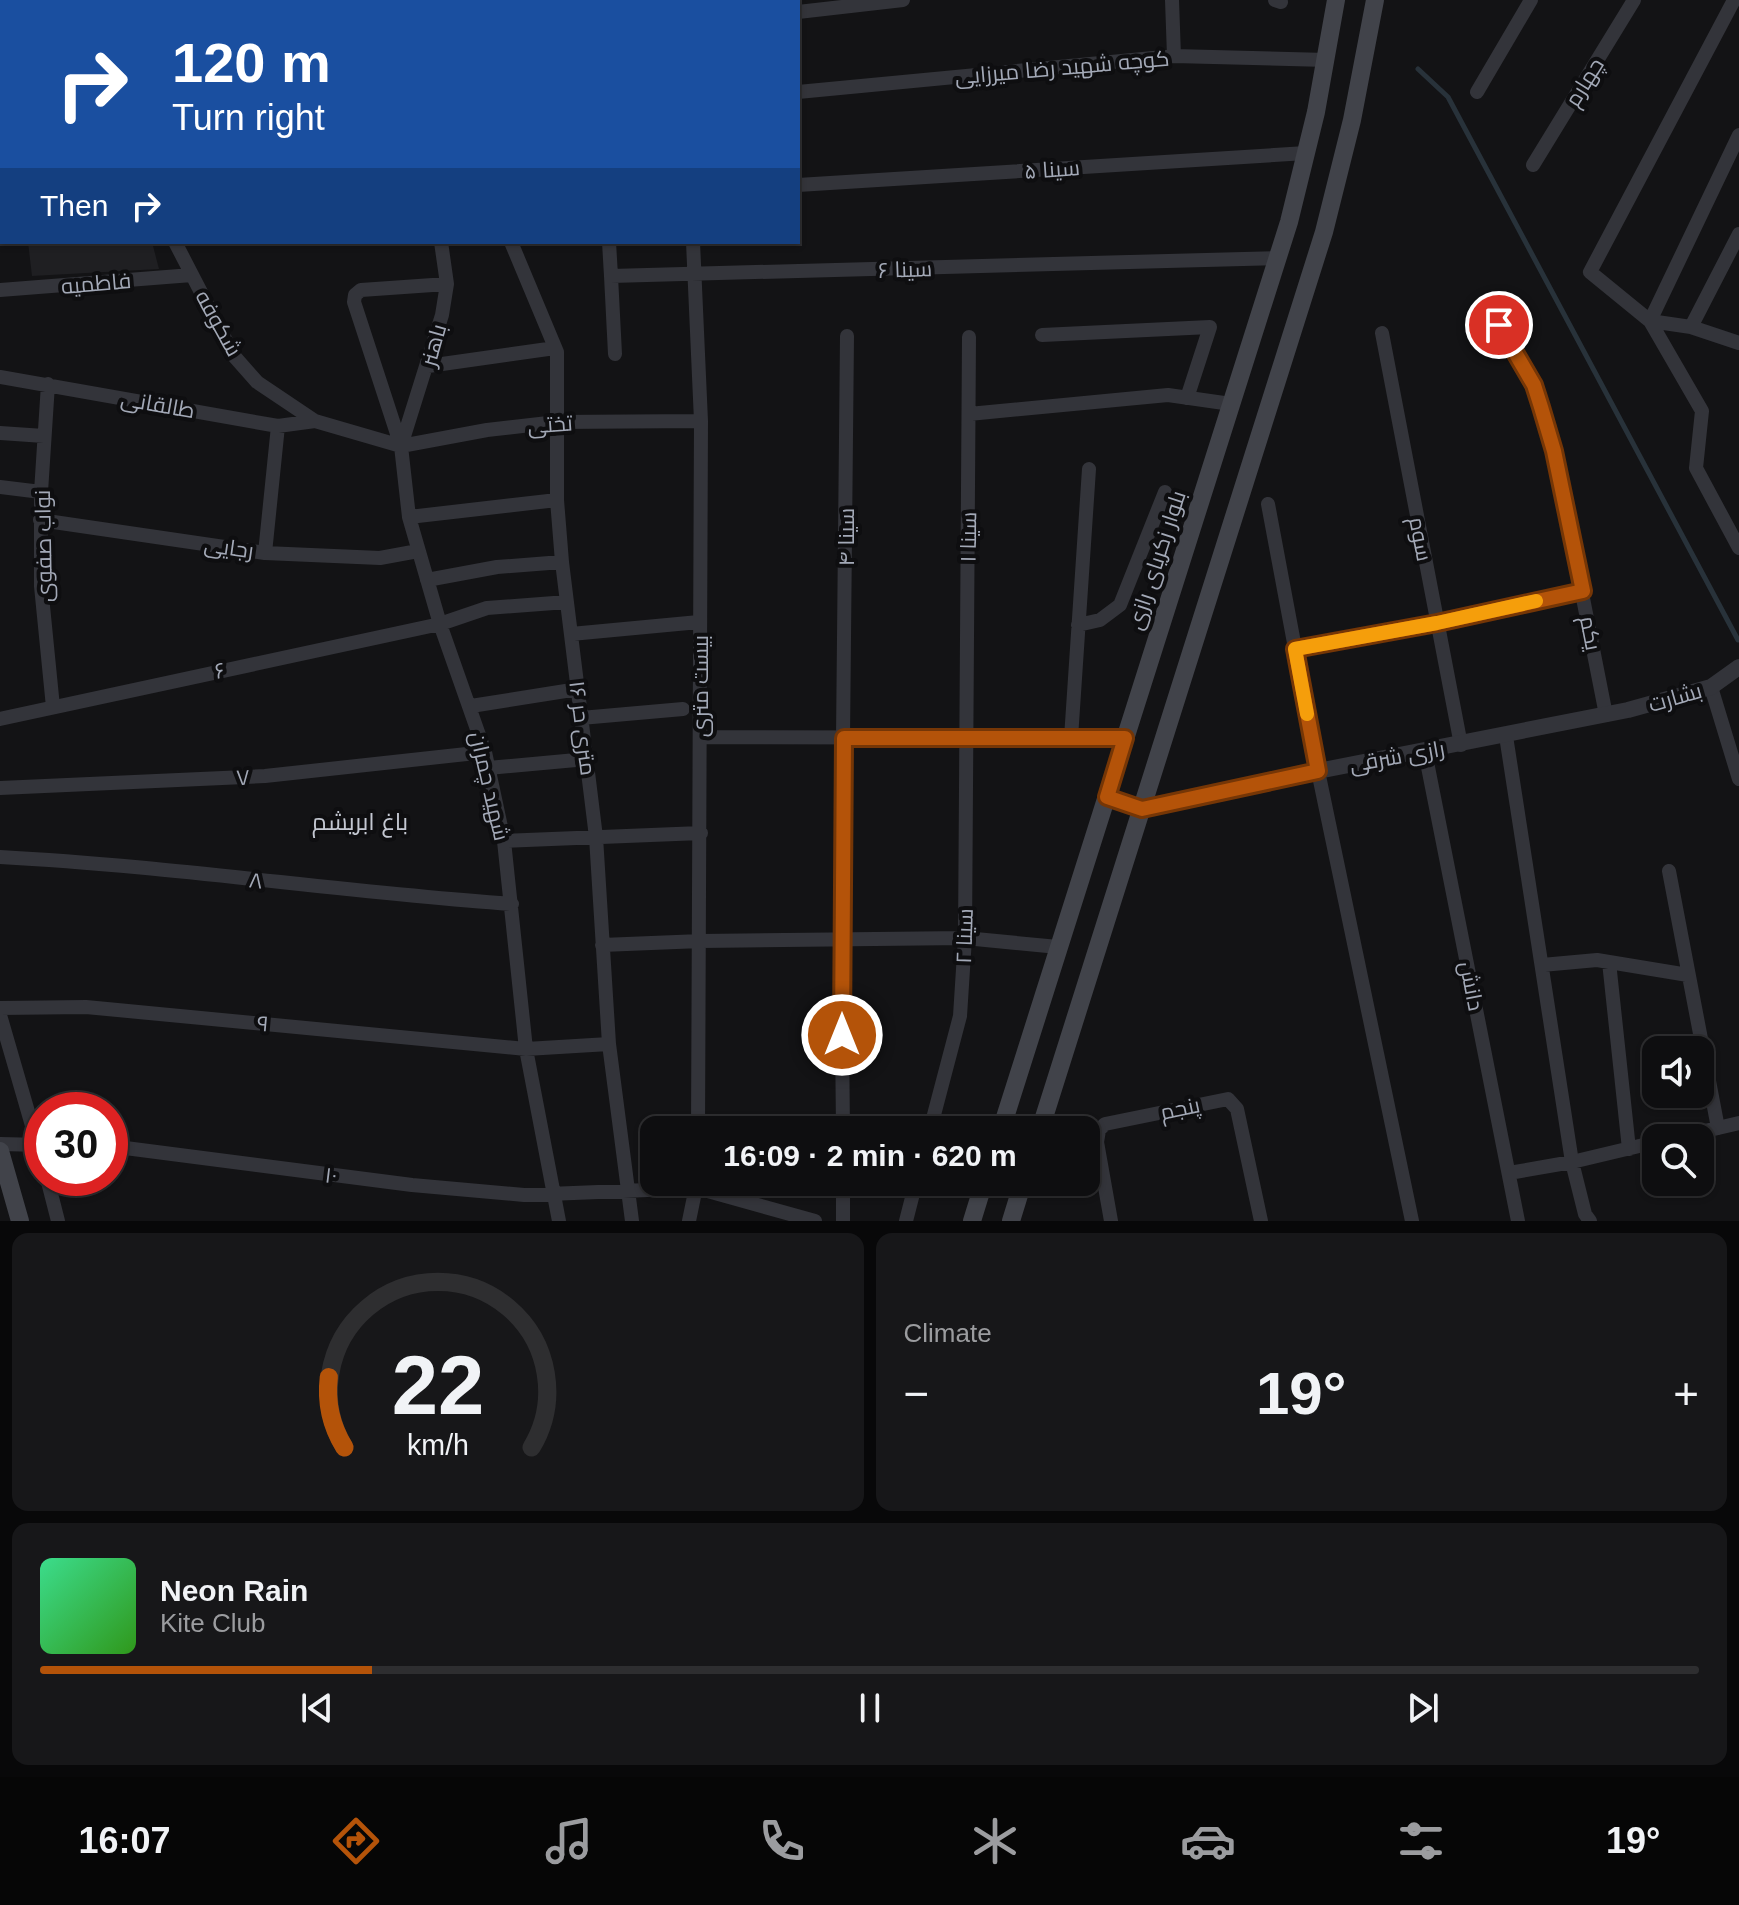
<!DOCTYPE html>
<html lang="en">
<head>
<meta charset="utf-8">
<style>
  :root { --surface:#0e0e10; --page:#171719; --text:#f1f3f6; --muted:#9b9c9f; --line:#2e2e30; --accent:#b45309 }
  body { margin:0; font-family:Arial,Cairo,sans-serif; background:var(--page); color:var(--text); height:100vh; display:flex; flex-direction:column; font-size:30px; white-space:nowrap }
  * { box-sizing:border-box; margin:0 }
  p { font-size:26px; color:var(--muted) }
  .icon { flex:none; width:44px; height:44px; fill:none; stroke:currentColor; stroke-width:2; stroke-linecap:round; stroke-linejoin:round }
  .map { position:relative; height:1221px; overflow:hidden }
  .details { display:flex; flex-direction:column; gap:12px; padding:12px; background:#080809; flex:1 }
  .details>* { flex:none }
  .guide { position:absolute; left:0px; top:0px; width:800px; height:244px; box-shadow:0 2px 6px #0004,0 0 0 2px var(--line); background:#1a4fa0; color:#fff; overflow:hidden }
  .controls { position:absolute; left:1642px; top:1036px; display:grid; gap:16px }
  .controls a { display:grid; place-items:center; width:72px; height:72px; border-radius:16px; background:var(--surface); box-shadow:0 2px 6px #0004,0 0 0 2px var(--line); font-size:40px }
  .speed { position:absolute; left:24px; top:1092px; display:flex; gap:16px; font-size:40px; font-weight:700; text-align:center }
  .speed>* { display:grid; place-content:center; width:104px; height:104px; border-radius:50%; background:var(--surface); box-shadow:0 2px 6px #0004,0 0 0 2px var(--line); line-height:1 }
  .speed .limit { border:12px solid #d22; background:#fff; color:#111 }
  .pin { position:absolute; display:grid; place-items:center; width:68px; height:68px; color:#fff; margin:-34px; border:4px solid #fff; border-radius:50%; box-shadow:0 2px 8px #0007 }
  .me { position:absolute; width:88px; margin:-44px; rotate:0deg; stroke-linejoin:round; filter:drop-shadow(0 0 6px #0008) }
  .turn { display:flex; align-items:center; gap:28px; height:168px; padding:0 40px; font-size:36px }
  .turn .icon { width:104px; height:104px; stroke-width:2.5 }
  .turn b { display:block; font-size:56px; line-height:68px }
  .then { display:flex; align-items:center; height:76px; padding:0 40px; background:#0003; gap:16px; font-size:30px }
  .big { font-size:60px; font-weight:700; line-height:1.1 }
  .details .card { flex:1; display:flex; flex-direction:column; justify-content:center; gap:12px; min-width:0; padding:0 28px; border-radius:16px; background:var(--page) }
  .details .dial { align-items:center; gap:0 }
  .dial svg { height:208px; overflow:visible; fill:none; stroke:var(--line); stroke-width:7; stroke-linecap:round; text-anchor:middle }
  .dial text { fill:var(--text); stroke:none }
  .song { display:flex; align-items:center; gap:24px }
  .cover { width:96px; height:96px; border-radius:12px; background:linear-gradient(135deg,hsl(150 70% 55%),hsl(110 70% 35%)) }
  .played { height:8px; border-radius:4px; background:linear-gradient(90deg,var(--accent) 20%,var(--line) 20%) }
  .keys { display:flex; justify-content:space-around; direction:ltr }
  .heat { display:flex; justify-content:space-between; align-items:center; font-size:44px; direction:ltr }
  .details .tiles { flex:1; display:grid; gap:12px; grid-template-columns:1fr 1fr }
  .card:last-child { grid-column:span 2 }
  .trip { position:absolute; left:640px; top:1116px; width:460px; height:80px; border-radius:16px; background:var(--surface); box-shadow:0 2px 6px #0004,0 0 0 2px var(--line); font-weight:700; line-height:80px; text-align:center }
  .tabs { display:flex; height:128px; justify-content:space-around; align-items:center; background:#060606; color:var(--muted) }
  .tabs .icon { width:56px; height:56px }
  .tabs .active { color:var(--accent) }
  .tabs b { font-size:36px; color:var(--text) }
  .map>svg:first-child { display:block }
  .built { fill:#1f1f22 }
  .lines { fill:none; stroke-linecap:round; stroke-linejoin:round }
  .stream { stroke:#28323a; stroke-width:5 }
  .minor { stroke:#33343a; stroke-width:14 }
  .tertiary { stroke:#33343a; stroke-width:16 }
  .secondary { stroke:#41434a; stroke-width:18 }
  .route-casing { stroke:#753606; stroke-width:20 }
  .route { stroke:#b45309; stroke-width:14 }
  .slow { stroke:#f59e0b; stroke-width:14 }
  .labels { text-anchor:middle; stroke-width:8; stroke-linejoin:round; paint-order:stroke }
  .street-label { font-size:22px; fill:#a3a9b7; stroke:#0e0e10 }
  .neighbourhood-label { font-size:24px; fill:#c4c8d2; stroke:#0e0e10 }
</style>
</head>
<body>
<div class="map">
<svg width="1739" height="1221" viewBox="0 0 1739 1221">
  <rect width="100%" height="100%" fill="#131315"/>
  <path class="built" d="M28 242H152L159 269 32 276Z"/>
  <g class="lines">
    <path class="stream" d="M1418 69 1448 97 1738 640"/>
    <path class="minor" d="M88 0 89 2
      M295 0 296 2
      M363 0 364 2
      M451 0 452 2
      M1172 0 1174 56
      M1275 0 1281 2
      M1734 0 1590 272 1650 321 1691 327 1739 343
      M798 12 903 0
      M798 92 1174 56 1327 60
      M1477 92 1531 0
      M0 108H2
      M1739 135 1650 321 1702 411 1696 468 1739 548
      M1533 165 1634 0
      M798 185 1306 153
      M0 218H2
      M175 242 234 356 257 382 315 421 401 446 409 517 440 624 485 752 504 841 526 1049 559 1221
      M511 242 557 352V500L562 562 596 837 609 1044 632 1221
      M609 242 611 276
      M693 242 701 421 698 1130
      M0 290 192 275
      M1499 325 1534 385 1554 451 1606 715
      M1691 327 1739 234
      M1382 333 1461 745
      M1042 335 1210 327 1187 398
      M615 354 611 276 1277 258
      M428 366 555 348
      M0 377 278 426 315 421
      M48 384 41 492V586L53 707
      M969 414 1168 395 1231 404
      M0 433 44 436
      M401 446 487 430 557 422 701 421
      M401 446 354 302 355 295 361 290 447 284
      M401 446 442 315 447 284 441 242
      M0 487 41 492
      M1268 504 1318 771 1412 1221
      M409 517 557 500
      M40 520 265 553 380 558 418 551
      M265 553 278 426
      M427 580 497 567 562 562
      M1078 625 1100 620 1120 605 1165 492
      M571 634 699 622
      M1295 649 1437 623 1583 591
      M1711 687 1739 779
      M471 706 578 689
      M581 718 683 709
      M0 719 440 624 487 608 567 602
      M1506 736 1572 1162 1585 1214 1590 1221
      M700 737 1125 738
      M1071 738 1089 469
      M1425 752 1518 1221
      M488 768 587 759
      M0 788 265 776 485 752
      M504 841 701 833
      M0 857C171 866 341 892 512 904
      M1669 871 1718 1128
      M602 945 701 941 965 938 1058 947
      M1609 962 1629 1149
      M1542 965 1597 960 1688 975
      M0 1008 86 1007 526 1049 609 1044
      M0 1015 42 1160
      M843 1130 841 940 847 336
      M930 1130 960 1016 965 938 969 337
      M1675 1138 1739 1123
      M0 1144 42 1145
      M110 1146 412 1185 524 1195 697 1188 815 1221
      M1509 1173 1572 1162 1656 1142
      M47 1178 58 1221
      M843 1182V1221
      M689 1221 697 1182
      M906 1221 916 1182
      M1111 1221 1097 1142 1099 1130 1105 1124 1228 1099 1237 1109 1261 1221"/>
    <path class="tertiary" d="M1142 809 1318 771 1628 710 1711 687 1739 667"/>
    <path class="secondary" d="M1001 1130 1289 222 1316 112 1336 0
      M1040 1130 1324 232 1352 120 1375 0
      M0 1151 20 1221
      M972 1221 984 1182
      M1011 1221 1023 1182"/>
  </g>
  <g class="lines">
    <g class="route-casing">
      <path id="route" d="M842 1035 844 738H1125L1107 797 1142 809 1318 771 1295 649 1437 623 1583 591 1554 451 1541 407 1534 385 1499 325"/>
    </g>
    <use href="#route" class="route"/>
    <path class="slow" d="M1307 714 1295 649 1437 623 1536 601"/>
  </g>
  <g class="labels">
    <g class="street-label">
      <text transform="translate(1062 67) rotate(-5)" y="8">کوچه شهید رضا میرزایی</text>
      <text transform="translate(1584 82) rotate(-58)" y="8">چهارم</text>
      <text transform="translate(1052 169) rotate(-4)" y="8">سینا ۵</text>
      <text transform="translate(905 269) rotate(-2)" y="8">سینا ۶</text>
      <text transform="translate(96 283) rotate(-5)" y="8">فاطمیه</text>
      <text transform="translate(219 323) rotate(61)" y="8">شکوفه</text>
      <text transform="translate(433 345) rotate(-74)" y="8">باهنر</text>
      <text transform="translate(158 404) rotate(10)" y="8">طالقانی</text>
      <text transform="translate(550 424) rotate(-4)" y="8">تختی</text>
      <text transform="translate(846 537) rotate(-90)" y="8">سینا ۴</text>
      <text transform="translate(968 537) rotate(-89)" y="8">۱ سینا</text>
      <text transform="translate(1421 539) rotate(79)" y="8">سوم</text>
      <text transform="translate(43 546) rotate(-91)" y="8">نواب صفوی</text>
      <text transform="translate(229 547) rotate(8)" y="8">رجایی</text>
      <text transform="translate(1156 560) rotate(-72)" y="8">بلوار زکریای رازی</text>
      <text transform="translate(1591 633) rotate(79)" y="8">یکم</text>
      <text transform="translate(220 670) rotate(-12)" y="8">۶</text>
      <text transform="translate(700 686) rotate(-90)" y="8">بیست متری</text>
      <text transform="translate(1675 697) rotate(-16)" y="8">بشارت</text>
      <text transform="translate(583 728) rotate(83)" y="8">۱۶ متری حر</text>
      <text transform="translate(1397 756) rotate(-10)" y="8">رازی شرقی</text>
      <text transform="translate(243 777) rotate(-3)" y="8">۷</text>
      <text transform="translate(490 786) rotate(77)" y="8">شهید چمران</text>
      <text transform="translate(256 880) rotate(6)" y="8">۸</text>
      <text transform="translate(964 936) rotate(-88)" y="8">سینا ۲</text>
      <text transform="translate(1472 986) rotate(79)" y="8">دانش</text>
      <text transform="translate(263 1023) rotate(5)" y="8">۹</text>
      <text transform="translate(1180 1108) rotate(-12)" y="8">پنجم</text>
      <text transform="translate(331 1175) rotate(7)" y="8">۱۰</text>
    </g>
    <g class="neighbourhood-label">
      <text x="360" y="830">باغ ابریشم</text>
    </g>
  </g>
</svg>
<div class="controls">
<a><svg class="icon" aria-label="sound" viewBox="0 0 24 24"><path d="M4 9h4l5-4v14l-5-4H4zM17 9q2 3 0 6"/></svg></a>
<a><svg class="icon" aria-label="search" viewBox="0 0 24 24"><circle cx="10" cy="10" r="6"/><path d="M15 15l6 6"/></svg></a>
</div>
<div class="speed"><div class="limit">30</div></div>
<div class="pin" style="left:1499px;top:325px;background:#d93025"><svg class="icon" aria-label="arrive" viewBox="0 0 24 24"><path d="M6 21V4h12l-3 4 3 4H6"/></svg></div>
<svg class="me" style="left:842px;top:1035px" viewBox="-20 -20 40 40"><circle r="17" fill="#b45309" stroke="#fff" stroke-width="3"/><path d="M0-11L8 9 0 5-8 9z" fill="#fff"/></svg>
<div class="trip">16:09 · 2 min · 620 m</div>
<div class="guide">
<div class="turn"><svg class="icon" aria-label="right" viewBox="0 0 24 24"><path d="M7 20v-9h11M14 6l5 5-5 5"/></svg><div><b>120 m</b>Turn right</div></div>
<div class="then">Then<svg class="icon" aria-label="right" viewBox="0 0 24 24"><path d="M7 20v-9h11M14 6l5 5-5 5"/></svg></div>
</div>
</div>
<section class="details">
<div class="tiles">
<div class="card dial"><svg viewBox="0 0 100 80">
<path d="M14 69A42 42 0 1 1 86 69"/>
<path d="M14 69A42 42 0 0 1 8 42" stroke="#b45309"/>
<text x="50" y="56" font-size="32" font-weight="700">22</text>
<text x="50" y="72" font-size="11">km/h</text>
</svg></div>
<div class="card"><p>Climate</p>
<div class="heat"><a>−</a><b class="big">19°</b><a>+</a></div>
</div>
<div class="card">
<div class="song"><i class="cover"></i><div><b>Neon Rain</b><p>Kite Club</p></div></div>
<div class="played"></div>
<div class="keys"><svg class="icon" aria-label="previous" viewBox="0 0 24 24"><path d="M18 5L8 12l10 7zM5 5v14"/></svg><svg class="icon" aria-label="pause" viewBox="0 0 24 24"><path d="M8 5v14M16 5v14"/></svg><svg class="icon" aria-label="next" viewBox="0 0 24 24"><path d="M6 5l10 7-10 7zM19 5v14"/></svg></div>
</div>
</div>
</section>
<nav class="tabs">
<b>16:07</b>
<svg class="icon active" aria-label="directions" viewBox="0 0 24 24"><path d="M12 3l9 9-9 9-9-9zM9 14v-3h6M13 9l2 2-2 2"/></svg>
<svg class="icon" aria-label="music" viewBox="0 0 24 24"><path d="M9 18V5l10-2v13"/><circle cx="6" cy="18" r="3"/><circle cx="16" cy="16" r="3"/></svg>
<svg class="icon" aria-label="phone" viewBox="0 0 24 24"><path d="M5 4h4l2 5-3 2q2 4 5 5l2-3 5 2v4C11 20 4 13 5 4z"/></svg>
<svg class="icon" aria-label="climate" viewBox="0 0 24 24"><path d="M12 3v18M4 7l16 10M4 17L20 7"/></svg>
<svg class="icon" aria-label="car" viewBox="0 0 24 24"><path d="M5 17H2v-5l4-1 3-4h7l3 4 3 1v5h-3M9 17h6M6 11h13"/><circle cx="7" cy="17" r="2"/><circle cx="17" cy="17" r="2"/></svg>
<svg class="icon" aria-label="filters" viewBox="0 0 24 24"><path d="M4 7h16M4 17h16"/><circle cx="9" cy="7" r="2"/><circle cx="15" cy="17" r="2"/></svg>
<b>19°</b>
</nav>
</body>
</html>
